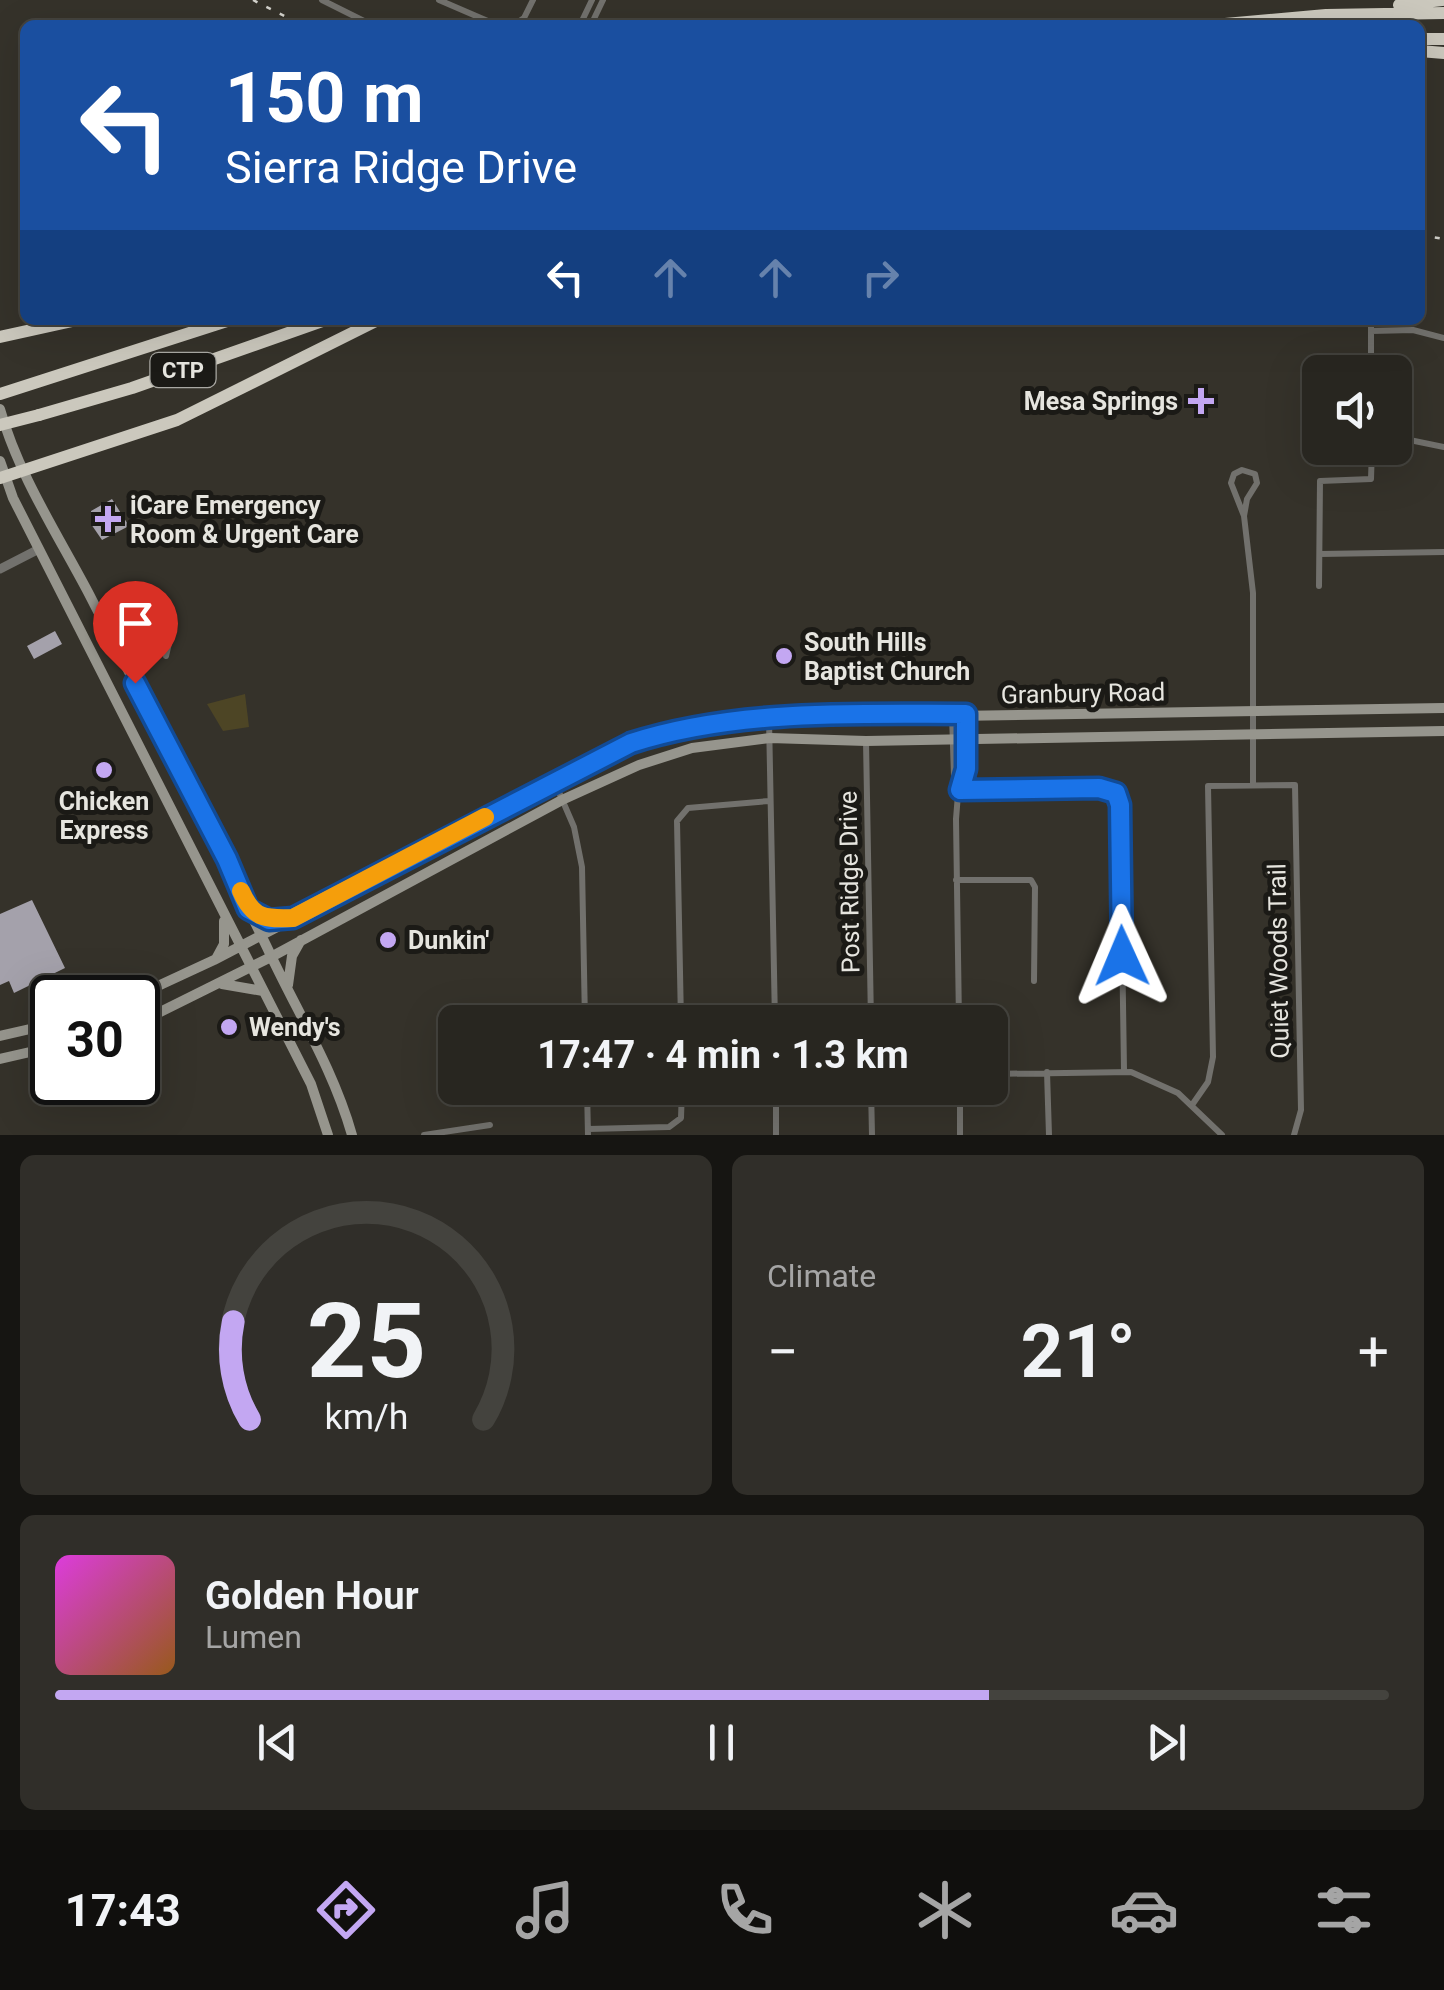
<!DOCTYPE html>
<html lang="en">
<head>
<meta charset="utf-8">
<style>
  :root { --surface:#282620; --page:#302e29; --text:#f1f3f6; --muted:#a5a5a5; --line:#44433e; --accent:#c3a7f2 }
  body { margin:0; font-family:Roboto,sans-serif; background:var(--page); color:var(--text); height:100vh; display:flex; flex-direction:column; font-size:38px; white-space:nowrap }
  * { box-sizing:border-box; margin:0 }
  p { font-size:32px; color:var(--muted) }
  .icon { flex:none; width:55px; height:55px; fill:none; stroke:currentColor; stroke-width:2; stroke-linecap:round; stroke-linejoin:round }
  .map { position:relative; height:1135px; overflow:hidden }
  .drawer { display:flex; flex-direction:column; gap:20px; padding:20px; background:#161512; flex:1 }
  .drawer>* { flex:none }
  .guide { position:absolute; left:20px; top:20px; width:1405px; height:305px; border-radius:15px; box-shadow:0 10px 40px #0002,0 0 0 2px var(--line); background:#1a4fa0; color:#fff; overflow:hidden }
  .tools { position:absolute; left:1302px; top:355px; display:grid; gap:20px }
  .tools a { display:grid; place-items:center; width:110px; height:110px; border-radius:15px; background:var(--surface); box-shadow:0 10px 40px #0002,0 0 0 2px var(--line); font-size:50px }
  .speed { position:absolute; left:30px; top:975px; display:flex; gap:20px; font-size:50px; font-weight:700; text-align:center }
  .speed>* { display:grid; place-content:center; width:130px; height:130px; border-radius:50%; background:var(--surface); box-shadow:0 10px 40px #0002,0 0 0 2px var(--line); line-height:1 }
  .speed .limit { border:5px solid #111; border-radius:15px; background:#fff; color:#111 }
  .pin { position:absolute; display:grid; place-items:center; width:85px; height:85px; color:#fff; margin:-102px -42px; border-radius:50% 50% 50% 0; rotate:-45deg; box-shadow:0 0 10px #0007 }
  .pin .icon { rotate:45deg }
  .me { position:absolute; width:110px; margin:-55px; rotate:359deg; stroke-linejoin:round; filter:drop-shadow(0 0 8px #0008) }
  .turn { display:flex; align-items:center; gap:35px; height:210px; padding:0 40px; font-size:45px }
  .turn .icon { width:130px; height:130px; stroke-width:2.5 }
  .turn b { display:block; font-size:70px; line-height:85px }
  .lanes { display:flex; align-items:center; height:95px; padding:0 40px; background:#0003; justify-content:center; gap:50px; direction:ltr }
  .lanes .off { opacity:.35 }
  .big { font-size:75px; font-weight:700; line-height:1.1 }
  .drawer .widget { flex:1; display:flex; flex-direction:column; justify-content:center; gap:15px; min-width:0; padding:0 35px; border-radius:15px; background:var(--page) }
  .drawer .dial { align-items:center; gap:0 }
  .dial svg { height:260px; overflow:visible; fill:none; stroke:var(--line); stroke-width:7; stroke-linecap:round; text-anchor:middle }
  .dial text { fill:var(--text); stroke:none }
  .song { display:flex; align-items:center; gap:30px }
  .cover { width:120px; height:120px; border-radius:15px; background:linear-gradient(135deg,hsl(300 70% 55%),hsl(30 70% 35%)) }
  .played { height:10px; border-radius:5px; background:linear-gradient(90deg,var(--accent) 70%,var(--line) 70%) }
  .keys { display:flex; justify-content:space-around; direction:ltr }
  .heat { display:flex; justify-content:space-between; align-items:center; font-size:55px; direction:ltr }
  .drawer .tiles { flex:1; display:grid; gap:20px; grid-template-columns:1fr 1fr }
  .widget:last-child { grid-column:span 2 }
  .trip { position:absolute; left:438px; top:1005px; width:570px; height:100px; border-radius:15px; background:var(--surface); box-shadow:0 10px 40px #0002,0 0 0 2px var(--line); font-weight:700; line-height:100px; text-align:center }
  .dock { display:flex; height:160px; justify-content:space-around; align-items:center; background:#100f0d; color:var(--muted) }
  .dock .icon { width:70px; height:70px }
  .dock .current { color:var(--accent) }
  .dock b { font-size:45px; color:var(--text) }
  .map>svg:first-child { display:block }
  .green { fill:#4d4525 }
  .building { fill:#a4a1ab }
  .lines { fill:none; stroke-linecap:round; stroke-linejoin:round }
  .minor { stroke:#72716d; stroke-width:6 }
  .tertiary { stroke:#72716d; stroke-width:9 }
  .secondary { stroke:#96958d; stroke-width:10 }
  .motorway { stroke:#cbc8bd; stroke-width:12 }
  .rail { stroke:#d3d2cc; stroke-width:2.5; stroke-dasharray:5 10; stroke-linecap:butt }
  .motorway-bridge { stroke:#cbc8bd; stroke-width:12 }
  .route-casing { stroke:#114b97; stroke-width:25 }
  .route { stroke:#1a73e8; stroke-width:18 }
  .slow { stroke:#f59e0b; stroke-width:18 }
  .poi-dot { fill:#c3a7f2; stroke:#1b1a16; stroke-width:4 }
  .labels { text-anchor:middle; stroke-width:10; stroke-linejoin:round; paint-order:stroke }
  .shield { fill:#1b1a16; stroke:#a9a8a3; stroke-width:2.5 }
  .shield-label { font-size:22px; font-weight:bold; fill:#e6e5df }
  .poi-label { font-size:25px; font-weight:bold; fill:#e6e5df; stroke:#1b1a16; text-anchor:start }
  .street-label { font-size:25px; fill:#e6e5df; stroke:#1b1a16 }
</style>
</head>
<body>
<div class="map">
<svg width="1444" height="1135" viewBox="0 0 1444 1135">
  <rect width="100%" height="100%" fill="#35322a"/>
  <path class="green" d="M245 694 249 727 223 731 207 704Z"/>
  <path class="building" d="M112 499 129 526 102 540 91 524V511Z
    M55 631 62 644 34 659 27 646Z
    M32 900 65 968 14 993 9 981 0 985V914Z"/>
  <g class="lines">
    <path class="minor" d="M322 0 372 25
      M439 0 497 25
      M514 25 524 18 533 0
      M580 25 592 0
      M591 25 603 0
      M1371 320V372
      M1371 331 1413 330 1444 338
      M1395 437 1444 447
      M1242 470 1255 474 1257 483 1247 499 1244 516 1231 483 1234 474Z
      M1244 516 1253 593V785
      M1320 554 1444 552
      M1319 586 1320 481 1371 479 1372 448
      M143 612 166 626 170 639 166 656
      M952 715 954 776 959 782 956 819 959 1022
      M769 719 775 1022
      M866 741 871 1022
      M959 782 966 769V716
      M555 783 574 827 582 867 585 1022
      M960 789 1099 788 1117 793 1120 805 1124 1070
      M956 880H1031L1035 887 1034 981
      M681 1022 677 821 688 808 769 801
      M1047 1072 1049 1135
      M990 1074 1131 1072 1178 1093 1222 1135
      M587 1088 588 1135
      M871 1088 872 1135
      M960 1088V1135
      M1192 1105 1208 1082 1213 1057 1208 786 1295 785 1301 1110 1294 1135
      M588 1129 669 1127 681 1118 682 1088
      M424 1135 490 1125
      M776 1135V1088"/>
    <path class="tertiary" d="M0 569 39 549"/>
    <path class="secondary" d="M0 409C18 474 58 535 89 594 152 717 215 838 274 962 302 1020 334 1072 352 1135
      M0 461 13 498 311 1084 328 1135
      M252 912 269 920 287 918
      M217 957 224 944V921
      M222 984 263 991
      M288 985 292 956 301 940
      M132 998 214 960 631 743 692 727 769 719 1444 708
      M138 1023 271 957 562 800 639 765 692 748 770 738 866 741 1444 731
      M0 1036 52 1024
      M0 1059 52 1047"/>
    <path class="motorway" d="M1399 5 1442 0
      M1214 25 1326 15 1444 13
      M1420 39H1444
      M1420 51 1444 53
      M0 337 77 320
      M0 394 230 320
      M39 415 132 388 325 320
      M0 478 177 420 378 320"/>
    <path class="rail" d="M253 0 302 25
      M1420 235 1444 239"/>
    <path class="motorway-bridge" d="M0 425 39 415"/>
  </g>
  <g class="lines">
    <g class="route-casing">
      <path id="route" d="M135 683 227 859 248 909 269 920 293 918 631 743C736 709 856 714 966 714V769L960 790 1099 788 1116 793 1120 805 1122 956"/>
    </g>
    <use href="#route" class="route"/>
    <path class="slow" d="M241 891C253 919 265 919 293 918L485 817"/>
  </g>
  <g class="poi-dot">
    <path d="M1196 386h10v10h10v10h-10v10h-10v-10h-10v-10h10z"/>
    <path d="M103 504h10v10h10v10h-10v10h-10v-10h-10v-10h10z"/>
    <circle cx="784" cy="656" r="10"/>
    <circle cx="104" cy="770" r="10"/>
    <circle cx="388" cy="940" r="10"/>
    <circle cx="229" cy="1027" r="10"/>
  </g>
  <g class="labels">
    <rect class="shield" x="150.5" y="353" width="65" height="34" rx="8"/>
    <g class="shield-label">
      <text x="183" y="378">CTP</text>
    </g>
    <g class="poi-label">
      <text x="1178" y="410" text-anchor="end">Mesa Springs</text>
      <text x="130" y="514">iCare Emergency<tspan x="130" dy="29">Room &amp; Urgent Care</tspan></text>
      <text x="804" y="651">South Hills<tspan x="804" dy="29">Baptist Church</tspan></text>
      <text x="104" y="810" text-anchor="middle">Chicken<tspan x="104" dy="29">Express</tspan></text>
      <text x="408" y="949">Dunkin'</text>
      <text x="249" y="1036">Wendy's</text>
    </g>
    <g class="street-label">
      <text transform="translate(1083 693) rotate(-1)" y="9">Granbury Road</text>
      <text transform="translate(849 882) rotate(-91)" y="9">Post Ridge Drive</text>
      <text transform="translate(1278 961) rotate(-91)" y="9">Quiet Woods Trail</text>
    </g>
  </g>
</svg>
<div class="tools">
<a><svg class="icon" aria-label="sound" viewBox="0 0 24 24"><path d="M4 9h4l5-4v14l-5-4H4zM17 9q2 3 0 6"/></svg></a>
</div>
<div class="speed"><div class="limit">30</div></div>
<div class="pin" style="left:135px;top:683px;background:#d93025"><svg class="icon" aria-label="arrive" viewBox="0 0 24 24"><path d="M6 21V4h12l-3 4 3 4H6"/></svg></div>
<svg class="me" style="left:1122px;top:956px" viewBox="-20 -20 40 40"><path d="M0-17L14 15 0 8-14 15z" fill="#1a73e8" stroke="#fff" stroke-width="4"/></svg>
<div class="trip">17:47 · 4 min · 1.3 km</div>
<div class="guide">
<div class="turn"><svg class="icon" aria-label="left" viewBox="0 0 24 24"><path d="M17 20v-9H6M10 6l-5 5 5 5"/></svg><div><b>150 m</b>Sierra Ridge Drive</div></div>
<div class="lanes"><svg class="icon" aria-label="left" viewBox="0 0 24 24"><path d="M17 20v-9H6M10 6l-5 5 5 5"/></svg><svg class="icon off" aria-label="ahead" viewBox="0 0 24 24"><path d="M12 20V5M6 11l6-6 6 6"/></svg><svg class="icon off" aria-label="ahead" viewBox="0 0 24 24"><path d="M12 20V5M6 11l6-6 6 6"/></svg><svg class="icon off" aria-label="right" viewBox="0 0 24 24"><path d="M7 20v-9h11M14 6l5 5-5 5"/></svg></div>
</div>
</div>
<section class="drawer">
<div class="tiles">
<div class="widget dial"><svg viewBox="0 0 100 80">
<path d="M14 69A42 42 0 1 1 86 69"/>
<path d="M14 69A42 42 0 0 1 9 39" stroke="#c3a7f2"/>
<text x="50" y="56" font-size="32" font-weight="700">25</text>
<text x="50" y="72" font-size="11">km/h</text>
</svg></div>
<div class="widget"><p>Climate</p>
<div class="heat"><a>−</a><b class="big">21°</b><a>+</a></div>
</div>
<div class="widget">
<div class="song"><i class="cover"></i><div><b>Golden Hour</b><p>Lumen</p></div></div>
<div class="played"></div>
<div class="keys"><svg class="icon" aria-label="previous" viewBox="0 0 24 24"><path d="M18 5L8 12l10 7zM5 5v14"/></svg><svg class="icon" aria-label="pause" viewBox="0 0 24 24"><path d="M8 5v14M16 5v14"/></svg><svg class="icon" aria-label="next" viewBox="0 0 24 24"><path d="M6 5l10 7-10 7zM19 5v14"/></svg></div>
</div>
</div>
</section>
<nav class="dock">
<b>17:43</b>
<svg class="icon current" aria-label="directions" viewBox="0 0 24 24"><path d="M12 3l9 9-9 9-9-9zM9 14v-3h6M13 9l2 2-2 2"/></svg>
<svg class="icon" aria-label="music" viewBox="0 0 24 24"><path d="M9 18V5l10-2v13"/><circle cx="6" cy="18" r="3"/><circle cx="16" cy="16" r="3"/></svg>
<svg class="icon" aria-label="phone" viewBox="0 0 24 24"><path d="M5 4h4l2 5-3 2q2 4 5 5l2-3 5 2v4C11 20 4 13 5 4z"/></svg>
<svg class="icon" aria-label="climate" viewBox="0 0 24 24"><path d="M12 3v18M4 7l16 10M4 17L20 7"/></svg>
<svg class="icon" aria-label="car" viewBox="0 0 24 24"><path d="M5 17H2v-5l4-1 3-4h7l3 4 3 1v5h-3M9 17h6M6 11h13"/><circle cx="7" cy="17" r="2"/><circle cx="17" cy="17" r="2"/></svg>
<svg class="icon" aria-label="filters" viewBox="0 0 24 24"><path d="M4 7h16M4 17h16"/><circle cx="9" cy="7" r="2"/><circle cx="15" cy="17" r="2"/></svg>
</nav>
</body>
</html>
